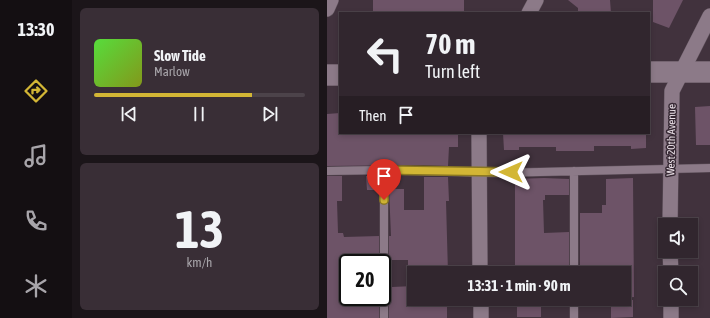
<!DOCTYPE html>
<html lang="en">
<head>
<meta charset="utf-8">
<style>
  :root { --surface:#31262e; --page:#392e36; --text:#f1f3f6; --muted:#a8a5aa; --line:#4c434a; --accent:#d3b635 }
  body { margin:0; font-family:"Asap Condensed",sans-serif; background:var(--page); color:var(--text); height:100vh; display:flex; flex-direction:column; font-size:15px; white-space:nowrap }
  * { box-sizing:border-box; margin:0 }
  p { font-size:13px; color:var(--muted) }
  .icon { flex:none; width:22px; height:22px; fill:none; stroke:currentColor; stroke-width:2; stroke-linecap:round; stroke-linejoin:round }
  .map { position:relative; flex:1; overflow:hidden }
  .details { display:flex; flex-direction:column; gap:8px; padding:8px; background:#1b1519; width:255px }
  .details>* { flex:none }
  .hud { position:absolute; left:12px; top:12px; width:311px; height:122px; border-radius:0px; box-shadow:0 2px 6px #0003,0 0 0 1px var(--line); background:#31262e; color:var(--text); overflow:hidden }
  .buttons { position:absolute; left:331px; top:218px; display:grid; gap:8px }
  .buttons a { display:grid; place-items:center; width:40px; height:40px; border-radius:0px; background:var(--surface); box-shadow:0 2px 6px #0003,0 0 0 1px var(--line); font-size:20px }
  .speed { position:absolute; left:12px; top:254px; display:flex; gap:8px; font-size:20px; font-weight:700; text-align:center }
  .speed>* { display:grid; place-content:center; width:52px; height:52px; border-radius:50%; background:var(--surface); box-shadow:0 2px 6px #0003,0 0 0 1px var(--line); line-height:1 }
  .speed .limit { border:2px solid #111; border-radius:6px; background:#fff; color:#111 }
  .pin { position:absolute; display:grid; place-items:center; width:34px; height:34px; color:#fff; margin:-41px -17px; border-radius:50% 50% 50% 0; rotate:-45deg; box-shadow:0 0 4px #0007 }
  .pin .icon { rotate:45deg }
  .me { position:absolute; width:44px; margin:-22px; rotate:270deg; stroke-linejoin:round; filter:drop-shadow(0 0 3px #0008) }
  .turn { display:flex; align-items:center; gap:14px; height:84px; padding:0 20px; font-size:18px }
  .turn .icon { width:52px; height:52px; stroke-width:2.5 }
  .turn b { display:block; font-size:28px; line-height:34px }
  .then { display:flex; align-items:center; height:38px; padding:0 20px; background:#0003; gap:8px; font-size:15px }
  .details .widget { flex:1; display:flex; flex-direction:column; justify-content:center; gap:6px; min-width:0; padding:0 14px; border-radius:6px; background:var(--page) }
  .details .dial { align-items:center; gap:0 }
  .dial b { font-size:52px; line-height:1 }
  .song { display:flex; align-items:center; gap:12px }
  .cover { width:48px; height:48px; border-radius:6px; background:linear-gradient(135deg,hsl(110 70% 55%),hsl(70 70% 35%)) }
  .played { height:4px; border-radius:2px; background:linear-gradient(90deg,var(--accent) 75%,var(--line) 75%) }
  .keys { display:flex; justify-content:space-around; direction:ltr }
  .trip { position:absolute; left:80px; top:266px; width:224px; height:40px; border-radius:0px; background:var(--surface); box-shadow:0 2px 6px #0003,0 0 0 1px var(--line); font-weight:700; line-height:40px; text-align:center }
  main { display:flex; flex:1; min-height:0 }
  .menu { display:flex; flex-direction:column; width:72px; justify-content:space-around; align-items:center; background:#140f12; color:var(--muted) }
  .menu .icon { width:28px; height:28px }
  .menu .on { color:var(--accent) }
  .menu b { font-size:18px; color:var(--text) }
  .map>svg:first-child { display:block }
  .building { fill:#6d5367 }
  .lines { fill:none; stroke-linecap:round; stroke-linejoin:round }
  .lane-casing { stroke:#5e515b; stroke-width:9 }
  .street-casing { stroke:#5e515b; stroke-width:16 }
  .secondary-casing { stroke:#5e515b; stroke-width:22 }
  .lane { stroke:#8c7a88; stroke-width:8 }
  .street { stroke:#8c7a88; stroke-width:15 }
  .secondary { stroke:#8c7a88; stroke-width:21 }
  .route-casing { stroke:#897622; stroke-width:10 }
  .route { stroke:#d3b635; stroke-width:7 }
  .labels { text-anchor:middle; stroke-width:3; stroke-linejoin:round; paint-order:stroke }
  .street-label { font-size:11px; fill:#eae0e7; stroke:#362833 }
</style>
</head>
<body>
<main>
<nav class="menu">
<b>13:30</b>
<svg class="icon on" aria-label="directions" viewBox="0 0 24 24"><path d="M12 3l9 9-9 9-9-9zM9 14v-3h6M13 9l2 2-2 2"/></svg>
<svg class="icon" aria-label="music" viewBox="0 0 24 24"><path d="M9 18V5l10-2v13"/><circle cx="6" cy="18" r="3"/><circle cx="16" cy="16" r="3"/></svg>
<svg class="icon" aria-label="phone" viewBox="0 0 24 24"><path d="M5 4h4l2 5-3 2q2 4 5 5l2-3 5 2v4C11 20 4 13 5 4z"/></svg>
<svg class="icon" aria-label="climate" viewBox="0 0 24 24"><path d="M12 3v18M4 7l16 10M4 17L20 7"/></svg>
</nav>
<section class="details">
<div class="widget">
<div class="song"><i class="cover"></i><div><b>Slow Tide</b><p>Marlow</p></div></div>
<div class="played"></div>
<div class="keys"><svg class="icon" aria-label="previous" viewBox="0 0 24 24"><path d="M18 5L8 12l10 7zM5 5v14"/></svg><svg class="icon" aria-label="pause" viewBox="0 0 24 24"><path d="M8 5v14M16 5v14"/></svg><svg class="icon" aria-label="next" viewBox="0 0 24 24"><path d="M6 5l10 7-10 7zM19 5v14"/></svg></div>
</div>
<div class="widget dial"><b>13</b><p>km/h</p></div>
</section>
<div class="map">
<svg width="383" height="318" viewBox="0 0 383 318">
  <rect width="100%" height="100%" fill="#41323d"/>
  <path class="building" d="M46 0H137V13H46Z
    M241 0H283L284 13H251V8Z
    M326 0H356L342 28 326 22Z
    M383 106V145H369L368 107Z
    M13 113V133H131V147H122L121 166 96 165 0 166V114Z
    M176 133H319V148L304 149V146H267V151H229V147H192V150H177Z
    M0 176H15V201H10L11 233H16L17 237 52 236V261H47V263H20V297H52V318H0Z
    M39 176H51V190H40Z
    M97 177H121L122 201H119L121 273H81V260H62V236H64L62 189H77V210H97Z
    M217 178 242 179V195H218V200H216L217 233 242 232V271H218V273H188V179Z
    M306 178 307 297 297 298V273H253V213H275V205H279V179Z
    M87 286V299H120V318H62V297H65V287Z
    M284 300H306V317L284 318Z
    M190 302H214V317H190Z"/>
  <g class="lines">
    <g class="lane-casing">
      <path id="lane" d="M57 170V318
        M0 171 57 170 168 173 383 168
        M247 171V273
        M247 299V318"/>
    </g>
    <g class="street-casing">
      <path id="street" d="M0 9 4 0
        M202 13 209 0
        M152 133 153 273
        M343 225 345 91 383 16
        M343 251 344 273
        M154 299V318
        M344 299V318"/>
    </g>
    <g class="secondary-casing">
      <path id="secondary" d="M322 72H383
        M0 75H13"/>
    </g>
    <use href="#lane" class="lane"/>
    <use href="#street" class="street"/>
    <use href="#secondary" class="secondary"/>
  </g>
  <g class="lines">
    <g class="route-casing">
      <path id="route" d="M57 200V170L184 172"/>
    </g>
    <use href="#route" class="route"/>
  </g>
  <g class="labels">
    <g class="street-label">
      <text transform="translate(344 140) rotate(-89)" y="4">West 20th Avenue</text>
    </g>
  </g>
</svg>
<div class="buttons">
<a><svg class="icon" aria-label="sound" viewBox="0 0 24 24"><path d="M4 9h4l5-4v14l-5-4H4zM17 9q2 3 0 6"/></svg></a>
<a><svg class="icon" aria-label="search" viewBox="0 0 24 24"><circle cx="10" cy="10" r="6"/><path d="M15 15l6 6"/></svg></a>
</div>
<div class="speed"><div class="limit">20</div></div>
<div class="pin" style="left:57px;top:200px;background:#d93025"><svg class="icon" aria-label="arrive" viewBox="0 0 24 24"><path d="M6 21V4h12l-3 4 3 4H6"/></svg></div>
<svg class="me" style="left:184px;top:172px" viewBox="-20 -20 40 40"><path d="M0-17L14 15 0 8-14 15z" fill="#d3b635" stroke="#fff" stroke-width="4"/></svg>
<div class="trip">13:31 · 1 min · 90 m</div>
<div class="hud">
<div class="turn"><svg class="icon" aria-label="left" viewBox="0 0 24 24"><path d="M17 20v-9H6M10 6l-5 5 5 5"/></svg><div><b>70 m</b>Turn left</div></div>
<div class="then">Then<svg class="icon" aria-label="arrive" viewBox="0 0 24 24"><path d="M6 21V4h12l-3 4 3 4H6"/></svg></div>
</div>
</div>
</main>
</body>
</html>
